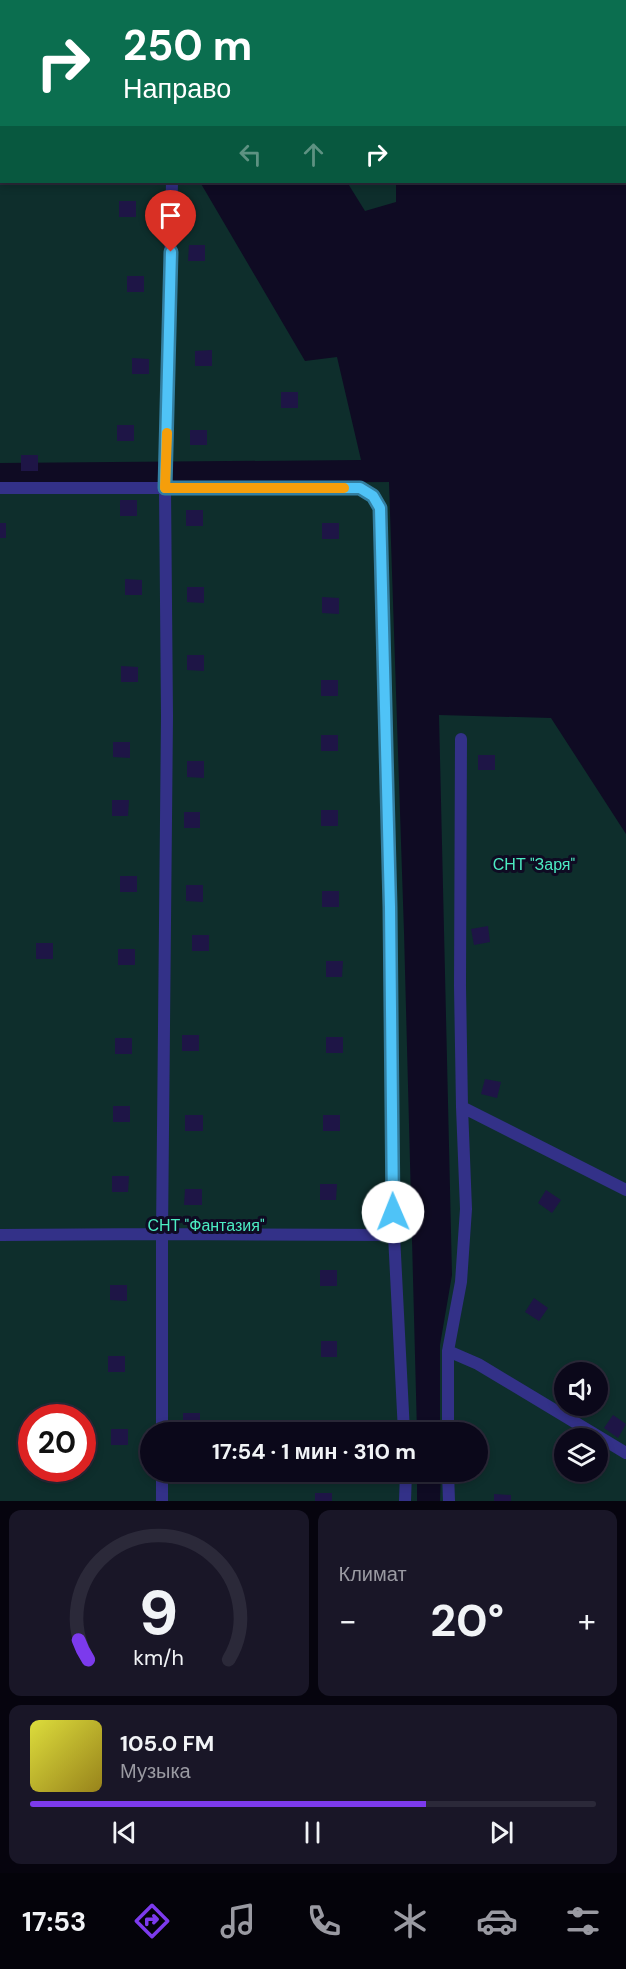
<!DOCTYPE html>
<html lang="ru">
<head>
<meta charset="utf-8">
<style>
  :root { --surface:#0b081a; --page:#191627; --text:#f1f3f6; --muted:#9a9aa2; --line:#2b2939; --accent:#7c3aed }
  body { margin:0; font-family:"DM Sans",sans-serif; background:var(--page); color:var(--text); height:100vh; display:flex; flex-direction:column; font-size:22px; white-space:nowrap }
  * { box-sizing:border-box; margin:0 }
  p { font-size:20px; color:var(--muted) }
  .icon { flex:none; width:33px; height:33px; fill:none; stroke:currentColor; stroke-width:2; stroke-linecap:round; stroke-linejoin:round }
  .map { position:relative; height:1501px; overflow:hidden }
  .sheet { display:flex; flex-direction:column; gap:9px; padding:9px; background:#06040e; flex:1 }
  .sheet>* { flex:none }
  .top-card { position:absolute; left:0px; top:0px; width:627px; height:183px; box-shadow:0 3px 9px #0003,0 0 0 2px var(--line); background:#0b6e4f; color:#fff; overflow:hidden }
  .tools { position:absolute; left:554px; top:1362px; display:grid; gap:12px }
  .tools a { display:grid; place-items:center; width:54px; height:54px; border-radius:50%; background:var(--surface); box-shadow:0 3px 9px #0003,0 0 0 2px var(--line); font-size:30px }
  .speed { position:absolute; left:18px; top:1404px; display:flex; gap:12px; font-size:30px; font-weight:700; text-align:center }
  .speed>* { display:grid; place-content:center; width:78px; height:78px; border-radius:50%; background:var(--surface); box-shadow:0 3px 9px #0003,0 0 0 2px var(--line); line-height:1 }
  .speed .limit { border:9px solid #d22; background:#fff; color:#111 }
  .pin { position:absolute; display:grid; place-items:center; width:51px; height:51px; color:#fff; margin:-62px -26px; border-radius:50% 50% 50% 0; rotate:-45deg; box-shadow:0 0 6px #0007 }
  .pin .icon { rotate:45deg }
  .me { position:absolute; width:66px; margin:-33px; rotate:359deg; stroke-linejoin:round; filter:drop-shadow(0 0 4px #0008) }
  .turn { display:flex; align-items:center; gap:21px; height:126px; padding:0 24px; font-size:27px }
  .turn .icon { width:78px; height:78px; stroke-width:2.5 }
  .turn b { display:block; font-size:42px; line-height:51px }
  .lanes { display:flex; align-items:center; height:57px; padding:0 24px; background:#0003; justify-content:center; gap:30px; direction:ltr }
  .lanes .off { opacity:.35 }
  .big { font-size:45px; font-weight:700; line-height:1.1 }
  .sheet .card { flex:1; display:flex; flex-direction:column; justify-content:center; gap:9px; min-width:0; padding:0 21px; border-radius:12px; background:var(--page) }
  .sheet .dial { align-items:center; gap:0 }
  .dial svg { height:156px; overflow:visible; fill:none; stroke:var(--line); stroke-width:7; stroke-linecap:round; text-anchor:middle }
  .dial text { fill:var(--text); stroke:none }
  .song { display:flex; align-items:center; gap:18px }
  .cover { width:72px; height:72px; border-radius:9px; background:linear-gradient(135deg,hsl(60 70% 55%),hsl(50 70% 35%)) }
  .played { height:6px; border-radius:3px; background:linear-gradient(90deg,var(--accent) 70%,var(--line) 70%) }
  .keys { display:flex; justify-content:space-around; direction:ltr }
  .heat { display:flex; justify-content:space-between; align-items:center; font-size:33px; direction:ltr }
  .sheet .tiles { flex:1; display:grid; gap:9px; grid-template-columns:1fr 1fr }
  .card:last-child { grid-column:span 2 }
  .trip { position:absolute; left:140px; top:1422px; width:348px; height:60px; border-radius:30px; background:var(--surface); box-shadow:0 3px 9px #0003,0 0 0 2px var(--line); font-weight:700; line-height:60px; text-align:center }
  .menu { display:flex; height:96px; justify-content:space-around; align-items:center; background:#04030a; color:var(--muted) }
  .menu .icon { width:42px; height:42px }
  .menu .on { color:var(--accent) }
  .menu b { font-size:27px; color:var(--text) }
  .map>svg:first-child { display:block }
  .green { fill:#0e2e2c; fill-rule:evenodd }
  .building { fill:#1e1546 }
  .lines { fill:none; stroke-linecap:round; stroke-linejoin:round }
  .lane { stroke:#333188; stroke-width:12 }
  .route-casing { stroke:#337fa1; stroke-width:15 }
  .route { stroke:#4fc3f7; stroke-width:10 }
  .slow { stroke:#f59e0b; stroke-width:10 }
  .labels { text-anchor:middle; stroke-width:6; stroke-linejoin:round; paint-order:stroke }
  .park-label { font-size:16px; fill:#4cecc2; stroke:#0f0b23 }
</style>
</head>
<body>
<div class="map">
<svg width="626" height="1501" viewBox="0 0 626 1501">
  <rect width="100%" height="100%" fill="#0f0b23"/>
  <path class="green" d="M0 0H94L95 1 2 2V182H200L305 361 337 357 361 460 0 463Z
    M347 182H396V202L365 211Z
    M389 482 404 932 417 1432H150V1472H417V1501H0V485ZM32 1418H82V1468H32Z
    M439 715 551 718 626 834V1501H440L441 1472H477V1432H440V1345L452 1275ZM564 1372H597V1406H564ZM564 1438H597V1472H564Z"/>
  <path class="building" d="M119 201H136V217H119Z
    M189 245H205V261H188Z
    M127 276H144V292H127Z
    M212 350V366H195V351Z
    M132 358 149 359V374H132Z
    M281 392H298V408H281Z
    M117 425H134V441H117Z
    M190 430H207V445H190Z
    M21 455H38V471H21Z
    M120 500H137V516H120Z
    M186 510H203V526H186Z
    M0 523H6V538H0Z
    M322 523H339V539H322Z
    M125 579 142 580V595H125Z
    M187 587H204V603L187 602Z
    M322 597 339 598V614L322 613Z
    M187 655H204V671L187 670Z
    M121 666 138 667V682H121Z
    M321 680H338V696H321Z
    M321 735H338V751H321Z
    M113 742H130V758L113 757Z
    M478 755H495V770H478Z
    M187 761H204V778L187 777Z
    M112 800H129L128 816H112Z
    M321 810H338V826H321Z
    M184 812H200V828H184Z
    M120 876H137V892H120Z
    M186 885H203V902L186 901Z
    M322 891H339V907H322Z
    M488 926 490 942 474 945 471 929Z
    M192 935H209V951H192Z
    M36 943H53V959H36Z
    M118 949H135V965H118Z
    M326 961H343L342 977H326Z
    M182 1035H199V1051H182Z
    M326 1037H343V1053H326Z
    M115 1038H132V1054H115Z
    M485 1079 501 1082 497 1098 481 1094Z
    M113 1106H130V1122H113Z
    M185 1115H203V1131H185Z
    M323 1115H340V1131H323Z
    M112 1176H129L128 1192H112Z
    M320 1184H337L336 1200H320Z
    M185 1189H202V1205H184Z
    M546 1190 561 1200 552 1213 538 1203Z
    M320 1270H337V1286H320Z
    M110 1285H127V1301L110 1300Z
    M534 1298 548 1308 539 1321 525 1312Z
    M321 1341H337V1357H321Z
    M108 1356H125V1372H108Z
    M183 1413H200V1429H183Z
    M613 1415 626 1424 618 1438 604 1428Z
    M322 1426H338L339 1432H322Z
    M111 1429H128V1445H111Z
    M315 1493H332V1501H315Z
    M494 1494 511 1495V1501H494Z"/>
  <g class="lines">
    <path class="lane" d="M80 0 81 2
      M391 2V0
      M0 488H360L373 496 380 508 390 931 394 1235 404 1432
      M462 1107 626 1190
      M0 1235 162 1234 394 1235
      M448 1351 478 1364 626 1453
      M162 1432V1234L167 716 165 488 172 182
      M448 1432V1351L461 1282 466 1209 462 1107 460 986 461 739
      M162 1472V1501
      M448 1472 449 1501
      M405 1501 406 1472"/>
  </g>
  <g class="lines">
    <g class="route-casing">
      <path id="route" d="M171 252 165 488H360L373 496 380 508 390 907 393 1212"/>
    </g>
    <use href="#route" class="route"/>
    <path class="slow" d="M167 433 165 488H344"/>
  </g>
  <g class="labels">
    <g class="park-label">
      <text x="534" y="870">СНТ "Заря"</text>
      <text x="206" y="1231">СНТ "Фантазия"</text>
    </g>
  </g>
</svg>
<div class="tools">
<a><svg class="icon" aria-label="sound" viewBox="0 0 24 24"><path d="M4 9h4l5-4v14l-5-4H4zM17 9q2 3 0 6"/></svg></a>
<a><svg class="icon" aria-label="layers" viewBox="0 0 24 24"><path d="M12 4l9 5-9 5-9-5zM3 14l9 5 9-5"/></svg></a>
</div>
<div class="speed"><div class="limit">20</div></div>
<div class="pin" style="left:171px;top:252px;background:#d93025"><svg class="icon" aria-label="arrive" viewBox="0 0 24 24"><path d="M6 21V4h12l-3 4 3 4H6"/></svg></div>
<svg class="me" style="left:393px;top:1212px" viewBox="-20 -20 40 40"><circle r="19" fill="#fff"/><path d="M0-13L10 11 0 6-10 11z" fill="#4fc3f7"/></svg>
<div class="trip">17:54 · 1 мин · 310 m</div>
<div class="top-card">
<div class="turn"><svg class="icon" aria-label="right" viewBox="0 0 24 24"><path d="M7 20v-9h11M14 6l5 5-5 5"/></svg><div><b>250 m</b>Направо</div></div>
<div class="lanes"><svg class="icon off" aria-label="left" viewBox="0 0 24 24"><path d="M17 20v-9H6M10 6l-5 5 5 5"/></svg><svg class="icon off" aria-label="ahead" viewBox="0 0 24 24"><path d="M12 20V5M6 11l6-6 6 6"/></svg><svg class="icon" aria-label="right" viewBox="0 0 24 24"><path d="M7 20v-9h11M14 6l5 5-5 5"/></svg></div>
</div>
</div>
<section class="sheet">
<div class="tiles">
<div class="card dial"><svg viewBox="0 0 100 80">
<path d="M14 69A42 42 0 1 1 86 69"/>
<path d="M14 69A42 42 0 0 1 9 59" stroke="#7c3aed"/>
<text x="50" y="56" font-size="32" font-weight="700">9</text>
<text x="50" y="72" font-size="11">km/h</text>
</svg></div>
<div class="card"><p>Климат</p>
<div class="heat"><a>−</a><b class="big">20°</b><a>+</a></div>
</div>
<div class="card">
<div class="song"><i class="cover"></i><div><b>105.0 FM</b><p>Музыка</p></div></div>
<div class="played"></div>
<div class="keys"><svg class="icon" aria-label="previous" viewBox="0 0 24 24"><path d="M18 5L8 12l10 7zM5 5v14"/></svg><svg class="icon" aria-label="pause" viewBox="0 0 24 24"><path d="M8 5v14M16 5v14"/></svg><svg class="icon" aria-label="next" viewBox="0 0 24 24"><path d="M6 5l10 7-10 7zM19 5v14"/></svg></div>
</div>
</div>
</section>
<nav class="menu">
<b>17:53</b>
<svg class="icon on" aria-label="directions" viewBox="0 0 24 24"><path d="M12 3l9 9-9 9-9-9zM9 14v-3h6M13 9l2 2-2 2"/></svg>
<svg class="icon" aria-label="music" viewBox="0 0 24 24"><path d="M9 18V5l10-2v13"/><circle cx="6" cy="18" r="3"/><circle cx="16" cy="16" r="3"/></svg>
<svg class="icon" aria-label="phone" viewBox="0 0 24 24"><path d="M5 4h4l2 5-3 2q2 4 5 5l2-3 5 2v4C11 20 4 13 5 4z"/></svg>
<svg class="icon" aria-label="climate" viewBox="0 0 24 24"><path d="M12 3v18M4 7l16 10M4 17L20 7"/></svg>
<svg class="icon" aria-label="car" viewBox="0 0 24 24"><path d="M5 17H2v-5l4-1 3-4h7l3 4 3 1v5h-3M9 17h6M6 11h13"/><circle cx="7" cy="17" r="2"/><circle cx="17" cy="17" r="2"/></svg>
<svg class="icon" aria-label="filters" viewBox="0 0 24 24"><path d="M4 7h16M4 17h16"/><circle cx="9" cy="7" r="2"/><circle cx="15" cy="17" r="2"/></svg>
</nav>
</body>
</html>
